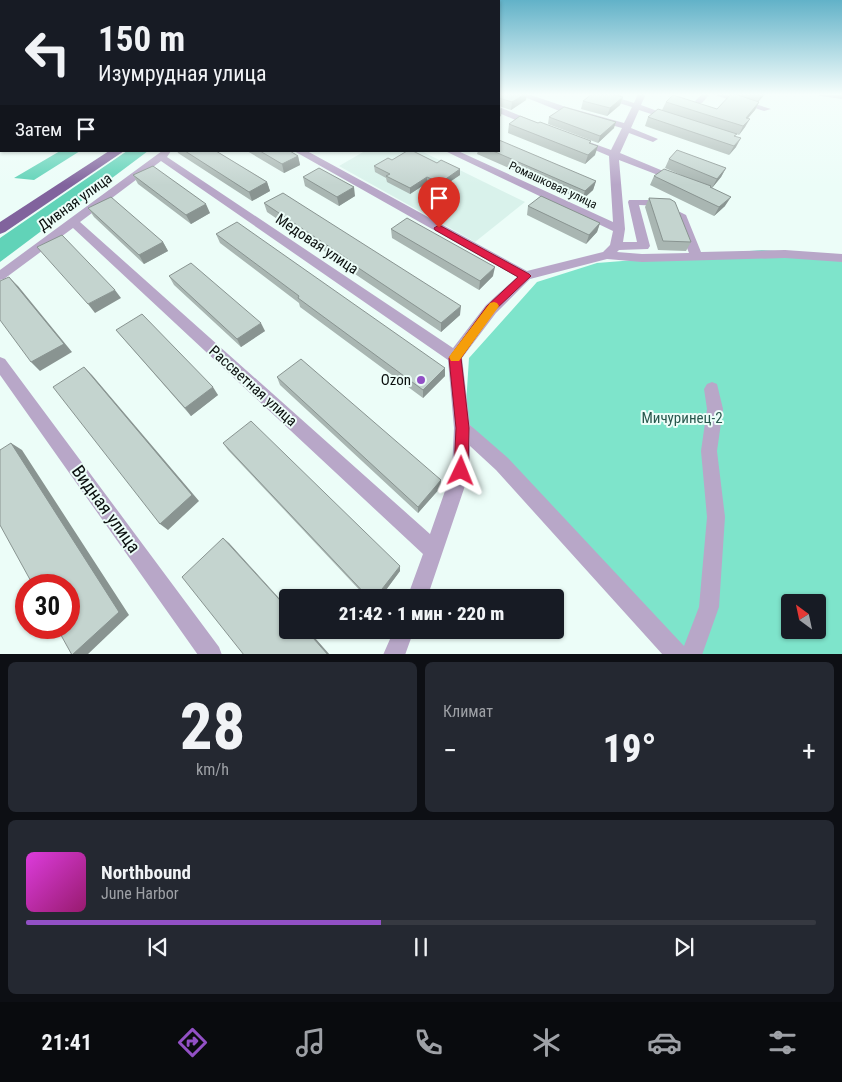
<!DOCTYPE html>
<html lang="ru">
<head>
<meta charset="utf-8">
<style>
  :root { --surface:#171b24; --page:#242831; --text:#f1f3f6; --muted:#9ea1a6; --line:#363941; --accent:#9250c5 }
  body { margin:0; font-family:"Roboto Condensed",sans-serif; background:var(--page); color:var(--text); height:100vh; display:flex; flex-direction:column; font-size:19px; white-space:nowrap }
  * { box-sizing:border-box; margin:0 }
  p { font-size:16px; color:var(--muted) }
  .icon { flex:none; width:28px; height:28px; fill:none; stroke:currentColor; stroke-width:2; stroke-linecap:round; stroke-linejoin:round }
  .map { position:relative; height:654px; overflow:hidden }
  .sheet { display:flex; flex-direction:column; gap:8px; padding:8px; background:#0d0f14; flex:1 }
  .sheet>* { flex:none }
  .banner { position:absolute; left:0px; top:0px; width:500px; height:152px; box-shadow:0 1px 4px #0004; background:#171b24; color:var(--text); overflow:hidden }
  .needle { width:32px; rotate:327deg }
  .tools { position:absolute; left:781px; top:594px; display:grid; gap:10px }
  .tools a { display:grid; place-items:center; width:45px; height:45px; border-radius:5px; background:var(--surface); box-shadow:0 1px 4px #0004; font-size:25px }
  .speed { position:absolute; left:15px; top:574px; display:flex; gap:10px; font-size:25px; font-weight:700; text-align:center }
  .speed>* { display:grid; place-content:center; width:65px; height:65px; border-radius:50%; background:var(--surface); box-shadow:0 1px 4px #0004; line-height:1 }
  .speed .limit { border:8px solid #d22; background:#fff; color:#111 }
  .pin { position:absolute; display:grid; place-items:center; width:42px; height:42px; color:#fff; margin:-51px -21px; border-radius:50% 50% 50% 0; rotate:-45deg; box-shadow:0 0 5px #0007 }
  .pin .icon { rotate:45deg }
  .me { position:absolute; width:55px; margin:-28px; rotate:2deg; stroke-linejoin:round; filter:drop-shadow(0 0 4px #0008) }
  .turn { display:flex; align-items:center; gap:18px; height:105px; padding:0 15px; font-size:22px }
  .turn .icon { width:65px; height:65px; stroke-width:2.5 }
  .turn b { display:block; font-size:35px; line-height:42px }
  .then { display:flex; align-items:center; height:48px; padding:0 15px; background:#0003; gap:10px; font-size:19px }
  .big { font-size:38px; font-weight:800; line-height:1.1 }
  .sheet .widget { flex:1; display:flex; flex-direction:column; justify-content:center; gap:8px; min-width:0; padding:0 18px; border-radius:8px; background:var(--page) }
  .sheet .dial { align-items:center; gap:0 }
  .dial b { font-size:65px; line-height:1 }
  .song { display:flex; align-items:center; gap:15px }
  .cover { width:60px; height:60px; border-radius:8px; background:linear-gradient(135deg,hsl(300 70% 55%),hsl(320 70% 35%)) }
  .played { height:5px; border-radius:2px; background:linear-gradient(90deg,var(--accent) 45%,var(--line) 45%) }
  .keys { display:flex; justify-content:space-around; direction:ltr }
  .heat { display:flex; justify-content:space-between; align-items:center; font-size:28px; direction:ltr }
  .sheet .tiles { flex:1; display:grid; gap:8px; grid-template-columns:1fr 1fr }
  .widget:last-child { grid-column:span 2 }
  .trip { position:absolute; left:279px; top:589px; width:285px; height:50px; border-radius:5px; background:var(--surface); box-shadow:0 1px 4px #0004; font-weight:800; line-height:50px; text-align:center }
  .menu { display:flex; height:80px; justify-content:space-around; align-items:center; background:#090b0e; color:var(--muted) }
  .menu .icon { width:35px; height:35px }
  .menu .selected { color:var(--accent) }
  .menu b { font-size:22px; color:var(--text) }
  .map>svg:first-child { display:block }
  .built { fill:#d9f2eb }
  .green { fill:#7ee4cb; fill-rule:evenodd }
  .forest { fill:#61d3b8 }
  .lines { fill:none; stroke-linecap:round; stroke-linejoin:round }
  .minor { fill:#b8a7c8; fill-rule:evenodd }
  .major { fill:#81639d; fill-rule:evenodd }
  .wall { fill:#a9b6b2 }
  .shaded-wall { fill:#899491 }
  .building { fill:#c4d4cf; stroke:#899491 }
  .route { fill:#e11d48; stroke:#92132f }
  .slow { fill:#f59e0b }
  .poi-dot { fill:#9250c5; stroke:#ecfdf8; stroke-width:2 }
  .labels { text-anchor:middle; stroke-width:4; stroke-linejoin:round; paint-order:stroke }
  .far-street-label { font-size:12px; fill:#0b100f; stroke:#ecfdf8 }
  .street-label { font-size:15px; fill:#0b100f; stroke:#ecfdf8 }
  .poi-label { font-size:15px; fill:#0b100f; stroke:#ecfdf8; text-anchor:end }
  .park-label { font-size:15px; fill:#28584d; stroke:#ecfdf8 }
  .near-street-label { font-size:18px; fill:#0b100f; stroke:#ecfdf8 }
</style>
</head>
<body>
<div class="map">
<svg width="842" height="655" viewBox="0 0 842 655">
  <rect width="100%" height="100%" fill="#ecfdf8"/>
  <path class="built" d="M365 151H421L525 202 475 242 339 166Z"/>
  <path class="green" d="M762 250 842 256V654H687L465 420 469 358 537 282 597 263ZM790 602H818V630H790Z"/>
  <path class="forest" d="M60 151H80L34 180 14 178Z
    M127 151H148L0 262V238Z"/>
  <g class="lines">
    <path class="minor" d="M517 94H528L563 106 624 123 632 107 596 96 595 94H606L634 103 638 94H646L641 105 676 118 672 121 639 110 631 128 658 139 653 142 629 133 620 153 680 178 679 180H671L619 160 625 229 623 242H637L628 202 629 200H664L669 203 664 206 639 205 650 246 648 249 619 250 617 252 642 254 689 253 674 215 680 212 686 215 701 252 785 250 842 254V262L785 258 642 262 607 259 530 279 496 313 462 358 470 425 508 458 684 646 699 607 707 517 701 451 707 409 704 389 707 384 712 382 717 384 723 409 717 451 725 517 719 607 702 655H663L496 470 470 446V471L427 598H407L423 554 73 228 4 279 0 280V270L162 151H171L167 157 453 348 486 305 517 277 294 151H307L527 271 603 252 610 245 613 231 445 151H458L613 222 609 156 576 142 581 139 611 150 622 128 557 110ZM161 161 448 360 454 428 452 471 430 534 80 222Z
      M702 94H710L702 103H696L695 101Z
      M712 94H723L771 109 764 111Z
      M816 94 842 95V99L820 96Z
      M499 107 538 123 539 125 535 128 532 127 499 113Z
      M0 357 5 359 219 647 222 655H198L0 375Z
      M394 630H414L405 655H383Z"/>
    <path class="major" d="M109 151H124L5 232 0 234V222Z"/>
  </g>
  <path class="wall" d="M499 94 526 100 511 110 499 106Z
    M592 94H623L620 96 623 97 620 105 607 116 581 109 583 101Z
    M731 94H765L759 101V102L755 110 748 118 745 127 739 135 736 134 735 137 736 147 729 155 645 126 648 117 662 110 666 102 717 109Z
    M549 117 614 128 598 143 548 124Z
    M538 123 591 141V143L595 155 585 164 508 133 509 124Z
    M177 151H216L267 182 270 191 252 201 178 153Z
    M247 151H290L298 156 300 165 284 173Z
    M478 151H499L596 181 593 190 582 200 477 154Z
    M669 159 726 168 721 177 712 188 725 206 714 216 650 185 654 176 681 175 665 168Z
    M392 160 437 163 460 169V175L439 189 427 183 410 194 387 182 386 178 375 172 374 166Z
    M133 175 210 213 191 224 138 184Z
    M303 177 355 196 339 206 305 186Z
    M649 198 691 242 686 251 658 250 645 207Z
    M264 203 460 315 441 332 352 272V270L267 212Z
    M528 206 600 223 597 232 586 244 527 215Z
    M88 208 163 242 168 251 144 264 94 217Z
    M391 229 493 276 479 290 392 238Z
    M216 234 445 368V376L423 398 300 307 299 303 220 243Z
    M169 276 265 331 241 347 174 285Z
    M116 330 218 395 191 416Z
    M277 377 441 480V487L418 513 280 385Z
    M223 443 400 571 380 598H367L228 450Z"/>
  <path class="shaded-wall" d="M525 94H527L526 100 511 110 512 102Z
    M762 94H765L757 103Z
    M623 97 620 105 607 116 610 108Z
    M759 102 755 110 741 126 746 118Z
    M502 108 501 116 499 117V110Z
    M750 119 745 127 739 135 743 126Z
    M616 122 614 128 598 143 600 136Z
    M741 138 736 147 729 155 734 146Z
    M598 146 595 155 585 164 588 155Z
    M298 156 300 165 284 173 282 164Z
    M726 168 721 177 712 188 717 179Z
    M460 169V175L439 189 440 183Z
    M427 177V183L410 194V188Z
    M596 181 593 190 582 200 585 191Z
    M267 182 270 191 252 201 249 192Z
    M354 187 355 196 339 206 337 197Z
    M731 197 725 206 714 216 719 207Z
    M206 204 210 213 191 224 186 215Z
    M600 223 597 232 586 244 589 235Z
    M163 242 168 251 144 264 139 255Z
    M495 267 493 276 479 290 480 281Z
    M9 277 18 286 72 352 40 371 31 362Z
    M115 290 121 298 95 313 88 304Z
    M461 306 460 315 441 332V323Z
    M261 323 265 331 241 347 237 339Z
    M84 367 92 375 199 501 168 530 160 524Z
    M445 368V376L423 398V390Z
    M213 387 218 395 191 416 185 408Z
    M11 443 22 450 129 615 87 655H72Z
    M441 480V487L418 513V507Z
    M223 538 229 543 288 608V609Z
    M400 566V571L380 598H375Z
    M306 630H308L330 655H328Z"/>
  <path class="building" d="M499 94H525L512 102 499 98V99Z
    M592 94H612L623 97 610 108 583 101Z
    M731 94H735L759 102 746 118 750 119 743 126 666 102 673 95 717 109Z
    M564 107 616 122 600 136 549 117Z
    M658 109 737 134 734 136 741 138 734 146 648 117Z
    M520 116 538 123 540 122 591 141 589 143 598 146 588 155 509 124Z
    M499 140 596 181 585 191 493 151H499Z
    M677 150 726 168 717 179 669 159Z
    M185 151H216L267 182 249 192Z
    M260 151H290L298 156 282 164Z
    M407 151H413L437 163 441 160 460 169 440 183 427 177 410 188 386 176 390 174 374 166 388 158 392 160Z
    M153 166 206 204 186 215 133 175Z
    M319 168 354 187 337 197 303 177Z
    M664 169 711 186 710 187 731 197 719 207 654 176Z
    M283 193 461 306 441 323 351 263 352 262 264 203Z
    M541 196 600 223 589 235 528 206Z
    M111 197 163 242 139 255 88 208Z
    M649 198 670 199 675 202 691 242 663 241Z
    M407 218 495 267 480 281 391 229Z
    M237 222 445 368 423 390 298 298 299 296 216 234Z
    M62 235 115 290 88 304 37 247Z
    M191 263 261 323 237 339 169 276Z
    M9 277 64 344 31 362 0 320V281Z
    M142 314 213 387 185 408 116 330Z
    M301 359 441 480 418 507 277 377Z
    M84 367 192 495 160 524 53 387Z
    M251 421 400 566 375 598H369L223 443Z
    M11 443 119 612 72 655 57 628H69V585H33L0 525V450Z
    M223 538 288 609V630H306L328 655H244L182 577Z"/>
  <linearGradient id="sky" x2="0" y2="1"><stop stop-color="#62b2c8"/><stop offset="0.51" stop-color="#f6fefc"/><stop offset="1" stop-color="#f6fefc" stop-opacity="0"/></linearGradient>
  <rect width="842" height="185" fill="url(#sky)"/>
  <path class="route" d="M439 225 529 274 531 276 494 311 461 358 469 428 468 471 466 476 461 478 456 476 454 471 456 428 449 358 487 306 518 277 435 230 434 228Z"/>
  <path class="slow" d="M494 302 497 303 499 306 497 309 459 361H451L449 357 451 354 490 303Z"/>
  <circle class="poi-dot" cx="421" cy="380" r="5"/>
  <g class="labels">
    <g class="far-street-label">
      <text transform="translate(553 185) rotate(25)" y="4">Ромашковая улица</text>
    </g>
    <g class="street-label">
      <text transform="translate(75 202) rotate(-36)" y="5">Дивная улица</text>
      <text transform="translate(317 244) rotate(34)" y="5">Медовая улица</text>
      <text transform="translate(253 386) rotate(42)" y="5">Рассветная улица</text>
    </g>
    <g class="poi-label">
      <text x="411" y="385">Ozon</text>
    </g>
    <g class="park-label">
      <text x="682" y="423">Мичуринец-2</text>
    </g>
    <g class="near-street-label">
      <text transform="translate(106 509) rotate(54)" y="6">Видная улица</text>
    </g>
  </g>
</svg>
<div class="tools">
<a><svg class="needle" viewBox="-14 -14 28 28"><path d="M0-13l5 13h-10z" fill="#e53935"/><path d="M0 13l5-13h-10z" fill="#9ea1a6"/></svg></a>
</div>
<div class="speed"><div class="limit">30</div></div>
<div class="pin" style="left:439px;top:228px;background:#d93025"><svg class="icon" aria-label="arrive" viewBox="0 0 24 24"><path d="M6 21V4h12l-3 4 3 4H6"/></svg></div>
<svg class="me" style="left:461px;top:471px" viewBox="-20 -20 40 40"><path d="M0-17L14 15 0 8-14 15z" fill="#e11d48" stroke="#fff" stroke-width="4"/></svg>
<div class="trip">21:42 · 1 мин · 220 m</div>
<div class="banner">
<div class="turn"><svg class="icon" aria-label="left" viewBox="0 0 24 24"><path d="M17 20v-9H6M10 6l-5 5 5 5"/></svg><div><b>150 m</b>Изумрудная улица</div></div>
<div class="then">Затем<svg class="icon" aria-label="arrive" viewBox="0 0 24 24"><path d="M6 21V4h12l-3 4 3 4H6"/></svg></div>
</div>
</div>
<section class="sheet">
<div class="tiles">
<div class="widget dial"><b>28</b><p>km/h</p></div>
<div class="widget"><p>Климат</p>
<div class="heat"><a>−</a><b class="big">19°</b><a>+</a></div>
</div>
<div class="widget">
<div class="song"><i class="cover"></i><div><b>Northbound</b><p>June Harbor</p></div></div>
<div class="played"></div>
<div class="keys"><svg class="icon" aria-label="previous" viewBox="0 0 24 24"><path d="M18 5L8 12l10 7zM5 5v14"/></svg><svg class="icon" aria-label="pause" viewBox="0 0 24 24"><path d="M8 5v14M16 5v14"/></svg><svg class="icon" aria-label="next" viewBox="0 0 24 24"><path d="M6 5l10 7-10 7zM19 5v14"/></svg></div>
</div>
</div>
</section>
<nav class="menu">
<b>21:41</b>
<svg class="icon selected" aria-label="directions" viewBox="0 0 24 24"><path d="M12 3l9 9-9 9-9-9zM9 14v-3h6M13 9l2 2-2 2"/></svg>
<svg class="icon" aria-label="music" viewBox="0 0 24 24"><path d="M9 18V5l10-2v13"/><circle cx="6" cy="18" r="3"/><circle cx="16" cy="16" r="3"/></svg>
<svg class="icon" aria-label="phone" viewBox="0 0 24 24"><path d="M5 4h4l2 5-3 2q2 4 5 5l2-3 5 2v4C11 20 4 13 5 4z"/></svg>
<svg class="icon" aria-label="climate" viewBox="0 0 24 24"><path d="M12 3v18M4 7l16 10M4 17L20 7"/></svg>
<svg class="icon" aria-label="car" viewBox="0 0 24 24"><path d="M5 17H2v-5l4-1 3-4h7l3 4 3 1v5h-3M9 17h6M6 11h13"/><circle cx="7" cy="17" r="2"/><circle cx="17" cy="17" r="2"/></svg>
<svg class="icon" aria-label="filters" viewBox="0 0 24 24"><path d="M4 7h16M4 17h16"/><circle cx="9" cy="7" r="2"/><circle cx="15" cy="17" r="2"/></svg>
</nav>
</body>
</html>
